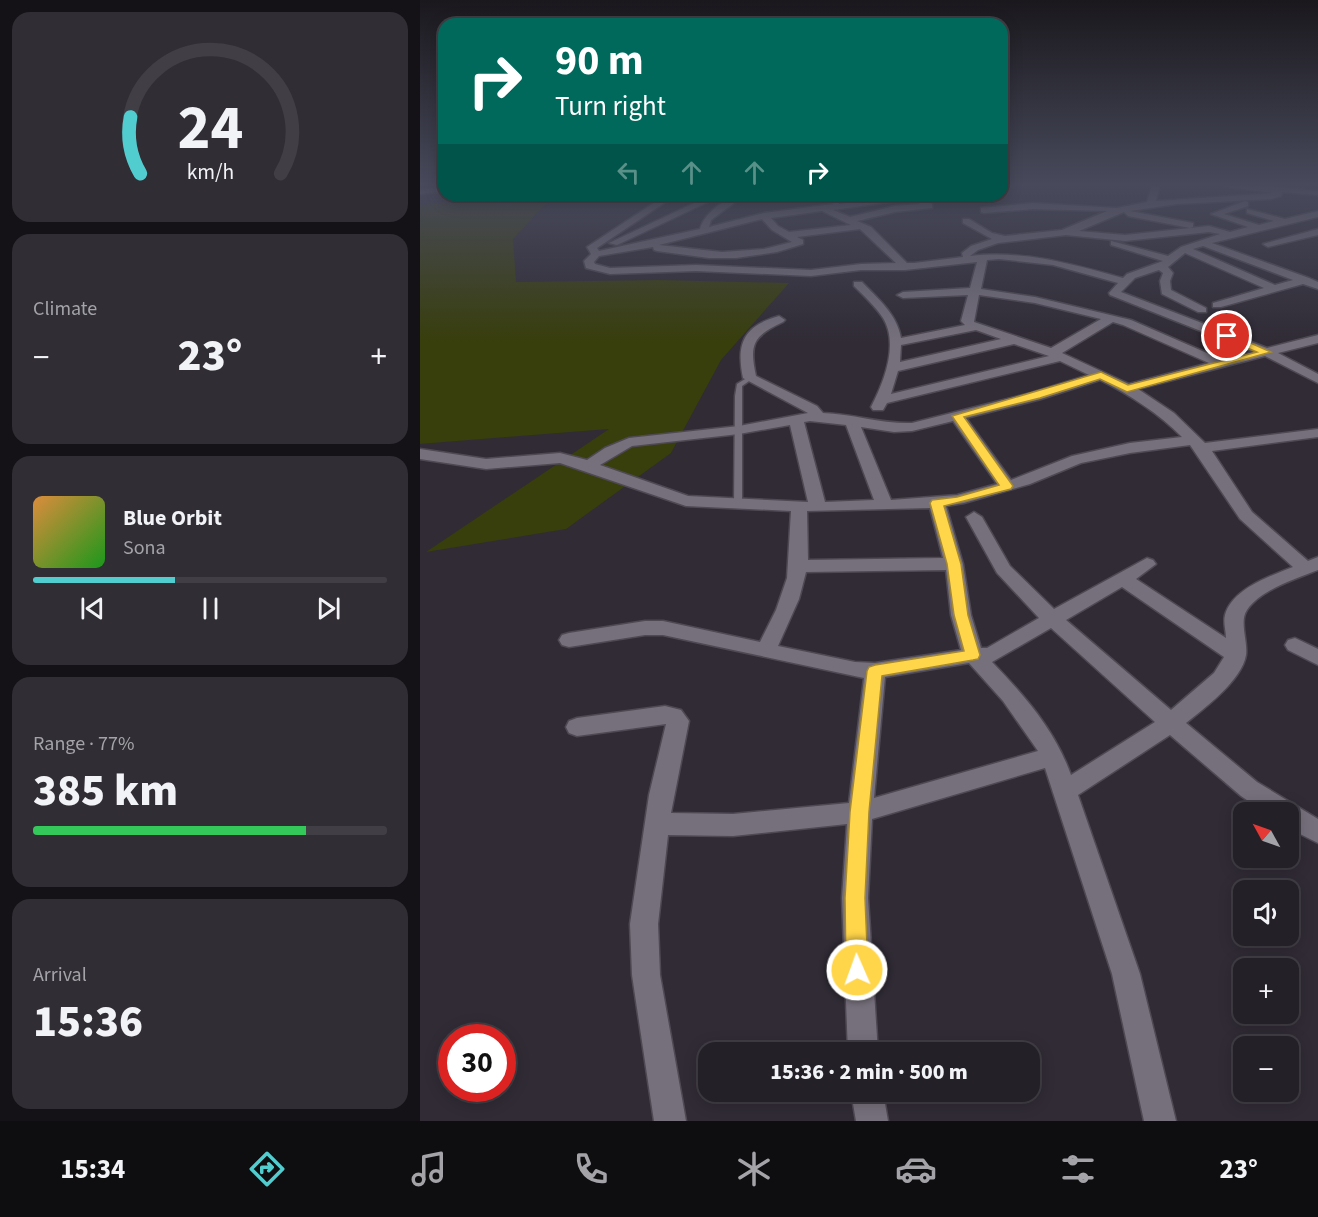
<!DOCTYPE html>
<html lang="en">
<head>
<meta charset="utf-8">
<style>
  :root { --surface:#242028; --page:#302d34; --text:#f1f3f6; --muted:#a3a3a8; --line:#413e45; --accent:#52cdcf }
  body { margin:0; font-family:"Source Sans 3",sans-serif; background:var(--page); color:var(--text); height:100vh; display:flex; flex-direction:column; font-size:22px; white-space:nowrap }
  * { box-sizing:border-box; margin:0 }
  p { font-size:20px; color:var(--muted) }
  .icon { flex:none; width:33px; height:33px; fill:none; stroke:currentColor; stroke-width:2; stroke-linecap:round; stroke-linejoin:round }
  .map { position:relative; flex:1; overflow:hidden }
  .panel { display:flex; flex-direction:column; gap:12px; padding:12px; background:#141216; width:420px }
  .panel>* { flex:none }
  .guide { position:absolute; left:18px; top:18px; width:570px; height:183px; border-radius:18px; box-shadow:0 3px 15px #0003,0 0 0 2px var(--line); background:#00695c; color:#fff; overflow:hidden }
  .needle { width:39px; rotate:310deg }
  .tools { position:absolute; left:813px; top:802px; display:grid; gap:12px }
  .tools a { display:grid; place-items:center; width:66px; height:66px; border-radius:12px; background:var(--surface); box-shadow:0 3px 15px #0003,0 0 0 2px var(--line); font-size:30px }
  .speed { position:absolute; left:18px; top:1024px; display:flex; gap:12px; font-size:30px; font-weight:700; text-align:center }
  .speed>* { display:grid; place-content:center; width:78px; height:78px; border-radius:50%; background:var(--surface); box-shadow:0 3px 15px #0003,0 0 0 2px var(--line); line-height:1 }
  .speed .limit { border:9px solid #d22; background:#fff; color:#111 }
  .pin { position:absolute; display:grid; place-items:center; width:51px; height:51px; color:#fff; margin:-26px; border:3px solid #fff; border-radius:50%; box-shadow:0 2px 6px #0007 }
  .me { position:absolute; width:66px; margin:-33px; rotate:358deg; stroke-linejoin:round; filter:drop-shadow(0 0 4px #0008) }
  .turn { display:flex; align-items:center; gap:21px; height:126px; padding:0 18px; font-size:27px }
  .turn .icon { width:78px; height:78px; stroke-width:2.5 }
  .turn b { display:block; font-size:42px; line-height:51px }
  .lanes { display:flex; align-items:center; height:57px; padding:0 18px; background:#0003; justify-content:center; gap:30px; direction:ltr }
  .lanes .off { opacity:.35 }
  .big { font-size:45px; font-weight:800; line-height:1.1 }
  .panel .tile { flex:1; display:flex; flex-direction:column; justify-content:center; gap:9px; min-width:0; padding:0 21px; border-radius:18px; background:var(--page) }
  .panel .dial { align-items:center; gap:0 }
  .dial svg { height:156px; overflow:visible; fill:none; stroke:var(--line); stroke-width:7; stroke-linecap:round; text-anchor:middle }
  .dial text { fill:var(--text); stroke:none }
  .song { display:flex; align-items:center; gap:18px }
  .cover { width:72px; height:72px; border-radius:9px; background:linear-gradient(135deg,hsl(30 70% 55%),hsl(120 70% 35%)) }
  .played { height:6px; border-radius:3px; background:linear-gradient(90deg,var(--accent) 40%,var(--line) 40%) }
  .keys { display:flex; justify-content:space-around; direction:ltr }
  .heat { display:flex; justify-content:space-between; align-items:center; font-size:33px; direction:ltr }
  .charge { height:9px; border-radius:4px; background:linear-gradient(90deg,#34c759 77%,var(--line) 0) }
  .trip { position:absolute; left:278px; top:1042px; width:342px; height:60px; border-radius:18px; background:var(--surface); box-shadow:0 3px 15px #0003,0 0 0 2px var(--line); font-weight:800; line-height:60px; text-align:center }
  .tab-bar { display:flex; height:96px; justify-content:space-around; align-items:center; background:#0e0d10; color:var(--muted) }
  .tab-bar .icon { width:42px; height:42px }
  .tab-bar .on { color:var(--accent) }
  .tab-bar b { font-size:27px; color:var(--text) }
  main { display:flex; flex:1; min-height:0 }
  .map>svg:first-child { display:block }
  .green { fill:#383e0c }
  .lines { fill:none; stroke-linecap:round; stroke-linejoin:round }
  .service-casing { stroke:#4e4953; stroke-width:3 }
  .minor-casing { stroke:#4e4953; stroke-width:3 }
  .service { fill:#76707c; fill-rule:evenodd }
  .minor { fill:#76707c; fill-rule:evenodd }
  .route { fill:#ffd54a; stroke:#a68a30; stroke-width:1.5 }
</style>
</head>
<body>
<main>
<section class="panel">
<div class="tile dial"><svg viewBox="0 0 100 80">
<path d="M14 69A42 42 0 1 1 86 69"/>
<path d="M14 69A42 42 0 0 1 9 40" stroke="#52cdcf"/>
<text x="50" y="56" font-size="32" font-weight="700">24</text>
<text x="50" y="72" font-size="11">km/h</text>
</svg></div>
<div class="tile"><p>Climate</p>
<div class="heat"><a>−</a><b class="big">23°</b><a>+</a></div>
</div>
<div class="tile">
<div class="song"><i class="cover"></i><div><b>Blue Orbit</b><p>Sona</p></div></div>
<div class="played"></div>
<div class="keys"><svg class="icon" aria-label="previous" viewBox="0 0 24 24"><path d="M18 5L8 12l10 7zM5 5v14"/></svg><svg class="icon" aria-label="pause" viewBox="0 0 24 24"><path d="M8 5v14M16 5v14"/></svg><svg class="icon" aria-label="next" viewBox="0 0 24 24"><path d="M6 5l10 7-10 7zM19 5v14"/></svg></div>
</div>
<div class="tile"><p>Range · 77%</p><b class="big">385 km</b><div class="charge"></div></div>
<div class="tile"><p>Arrival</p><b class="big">15:36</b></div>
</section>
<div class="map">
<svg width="898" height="1121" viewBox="0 0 898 1121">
  <rect width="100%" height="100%" fill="#302b35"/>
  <path class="green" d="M134 195 93 239 96 282 240 280 369 283 301 360 251 453 146 529 6 552 189 429 0 444V205Z"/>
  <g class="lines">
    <g class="service-casing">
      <path id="service" d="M330 376 333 378 332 379 322 386V505L318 507 314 505 315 396 317 384Z"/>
    </g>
    <g class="minor-casing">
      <path id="minor" d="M582 185H595L582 188Z
        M732 185H740L736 201 854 193 807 187 803 185H835L898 191V195L862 192 861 196 851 199 757 204 710 211 773 223V227L770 228 708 216 704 212 659 231 705 235 789 226 810 232 828 227 791 214 825 201 828 202V206L804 214 839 225 854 221 827 213V209L865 219 898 211V217L792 243 889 278 898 282V289L883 284 801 307H793V303L844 288 765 253 748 267 753 273 750 281 751 290 786 308V312H778L742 294 740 281 743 273 739 270 715 278 701 292 847 348 898 335V343L858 353 898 374V383L845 356 718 389 754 413 785 443 898 429V437L792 451 832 512 888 561 898 557V570C876 579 841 589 827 610 819 621 828 642 826 655 822 680 785 708 766 723L837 782 898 819V843L868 828V813H846L821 796 750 735 658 795 720 974 756 1121H724L692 974 625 768 452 819 448 898 458 1053H428L422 898 427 824 313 836 248 835 238 924 240 975 266 1121H234L212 975 210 924 229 795 246 724 157 736 149 733 146 727 149 721 157 718 245 706 261 710 269 721 251 813 313 814 429 803 444 678 243 635H225L149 647 142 645 139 640 142 635 149 633 225 621H243L340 642 356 610 367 578 371 511 266 506 140 463 66 469 0 459V449L66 459 140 453 167 460 185 448 209 438 319 426 388 413 323 378C316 344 323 326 359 316L365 320 363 322C333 336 329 344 336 376L397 406 403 413C433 414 462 424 492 423L611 393 669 375 640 361 467 403 463 410H453L451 407C464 382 479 344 463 318 455 306 444 296 434 286V282H442C458 299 477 314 481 338L545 325 541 321 548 295 483 298 477 295 483 292 550 288 557 262 485 270H441L391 276 276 271 190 274 166 268 164 261 171 254 167 247 246 195H256L177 248 179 251 280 229C284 213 308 195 325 195L291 220 289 227 344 213 414 204 382 195H397L419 200V204L482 195H504L500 198 512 204V208L475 212 437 221 451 227 487 263H494L543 257 542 253 551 246 572 239 543 223V219H549L572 233 585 236 642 230 687 211 613 209 564 213 561 212V208L613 203 697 208 727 202ZM490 199 500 204 475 206 430 217 413 210ZM402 211 431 225 369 232 358 226 351 218ZM342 219 352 230 372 242 344 249 302 252 239 245ZM440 229 476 263 441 264 391 270 276 265 190 268 175 264 174 262 179 256 233 247 234 250 237 251 289 258H316L357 252 383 244V240L377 237ZM789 232 800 234 761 247 748 256 691 241V245L743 261 707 274 703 278C651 264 605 250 550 256L558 250 578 243 646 235 705 241ZM783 246 873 280 855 285 773 249ZM579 259 633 265 698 283 689 293 690 295 834 352 803 360 711 320 615 297 561 289 567 260ZM559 295 615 303 681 319 631 348 554 322ZM693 322 703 325 789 363 709 384 642 353ZM556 330 581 339 480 362 481 345ZM594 344 629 356 471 394 478 371ZM680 380C710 395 738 413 762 437L710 443 652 456 591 480 546 418 621 399ZM390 421 426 425 454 500 405 502 384 422ZM533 421 577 484 537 495 471 500 441 427 474 432 492 431ZM370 425 388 502 268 496 180 465 212 446 319 434ZM770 445 820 519 873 567C850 576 812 589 805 615 803 622 806 631 806 638L716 579 736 564 733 560 727 558 634 609 590 566 562 517 554 512 546 517 577 573 619 618 567 648H561L551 615 543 564 526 506 544 503 610 484 661 463 710 453ZM510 508 523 558 388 560 387 511ZM526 570 531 615 541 650 455 663 435 662 358 646 379 599 386 572ZM702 587 804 657 794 673 751 710 646 620ZM631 628 735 722 651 775C635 730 604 695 572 662ZM549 663 583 701 618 751 454 798 465 677Z
        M24 187V191L0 194V190Z
        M283 199 290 201 197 245 189 243Z
        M898 229V235L848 247 843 244Z
        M875 638 898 649V665L868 650 865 645 868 640Z
        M431 1092H463L468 1121H436Z"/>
    </g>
    <use href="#service" class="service"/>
    <use href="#minor" class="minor"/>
  </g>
  <linearGradient id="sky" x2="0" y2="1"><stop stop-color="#1a181d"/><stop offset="0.54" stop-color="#484a5c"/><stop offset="1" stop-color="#484a5c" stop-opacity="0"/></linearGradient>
  <rect width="898" height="342" fill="url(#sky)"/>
  <path class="route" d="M804 334H810L851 352 707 392 680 379 620 398 544 417 593 486 591 489 524 506 541 564 548 615 560 655 558 659 553 660 462 676 449 812 445 898 448 970 445 977 437 981 430 977 426 970 425 898 430 812 447 671 449 667 455 665 544 651 534 615 527 564 510 503 512 500 537 497 579 485 532 416 681 372 708 385 837 352 804 338Z"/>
</svg>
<div class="tools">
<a><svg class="needle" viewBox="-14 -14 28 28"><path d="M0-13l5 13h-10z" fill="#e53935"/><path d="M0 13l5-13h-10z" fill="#a3a3a8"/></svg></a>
<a><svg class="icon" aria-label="sound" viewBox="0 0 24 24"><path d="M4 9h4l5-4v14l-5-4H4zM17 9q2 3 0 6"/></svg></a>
<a>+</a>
<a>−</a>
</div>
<div class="speed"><div class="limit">30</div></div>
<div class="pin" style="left:807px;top:336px;background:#d93025"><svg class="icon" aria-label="arrive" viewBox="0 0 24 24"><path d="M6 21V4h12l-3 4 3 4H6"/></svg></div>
<svg class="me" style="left:437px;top:970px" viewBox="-20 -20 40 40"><circle r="17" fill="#ffd54a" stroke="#fff" stroke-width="3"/><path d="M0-11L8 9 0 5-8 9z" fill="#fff"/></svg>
<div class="trip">15:36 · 2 min · 500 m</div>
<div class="guide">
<div class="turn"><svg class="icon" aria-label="right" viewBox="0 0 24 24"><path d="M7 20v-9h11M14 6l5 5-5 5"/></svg><div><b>90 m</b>Turn right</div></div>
<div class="lanes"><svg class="icon off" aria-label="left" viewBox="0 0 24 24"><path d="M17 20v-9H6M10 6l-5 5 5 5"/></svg><svg class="icon off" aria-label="ahead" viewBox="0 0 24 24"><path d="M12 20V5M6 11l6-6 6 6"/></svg><svg class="icon off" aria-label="ahead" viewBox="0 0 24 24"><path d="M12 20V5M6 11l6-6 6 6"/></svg><svg class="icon" aria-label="right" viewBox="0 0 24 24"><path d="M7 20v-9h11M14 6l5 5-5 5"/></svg></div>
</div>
</div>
</main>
<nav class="tab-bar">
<b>15:34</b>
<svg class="icon on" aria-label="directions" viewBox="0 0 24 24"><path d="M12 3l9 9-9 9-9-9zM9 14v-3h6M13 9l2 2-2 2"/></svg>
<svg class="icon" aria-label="music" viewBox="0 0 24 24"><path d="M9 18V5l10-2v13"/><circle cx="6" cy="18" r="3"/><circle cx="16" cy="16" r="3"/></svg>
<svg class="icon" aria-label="phone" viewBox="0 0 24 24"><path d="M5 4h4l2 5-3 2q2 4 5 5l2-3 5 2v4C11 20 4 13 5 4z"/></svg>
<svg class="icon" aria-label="climate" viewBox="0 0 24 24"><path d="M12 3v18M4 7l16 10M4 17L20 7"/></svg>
<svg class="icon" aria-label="car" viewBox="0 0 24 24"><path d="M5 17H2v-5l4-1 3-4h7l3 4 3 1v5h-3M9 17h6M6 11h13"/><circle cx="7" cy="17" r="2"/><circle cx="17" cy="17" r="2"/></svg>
<svg class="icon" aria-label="filters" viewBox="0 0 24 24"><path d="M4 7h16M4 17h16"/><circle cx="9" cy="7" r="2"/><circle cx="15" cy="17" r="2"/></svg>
<b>23°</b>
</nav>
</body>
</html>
